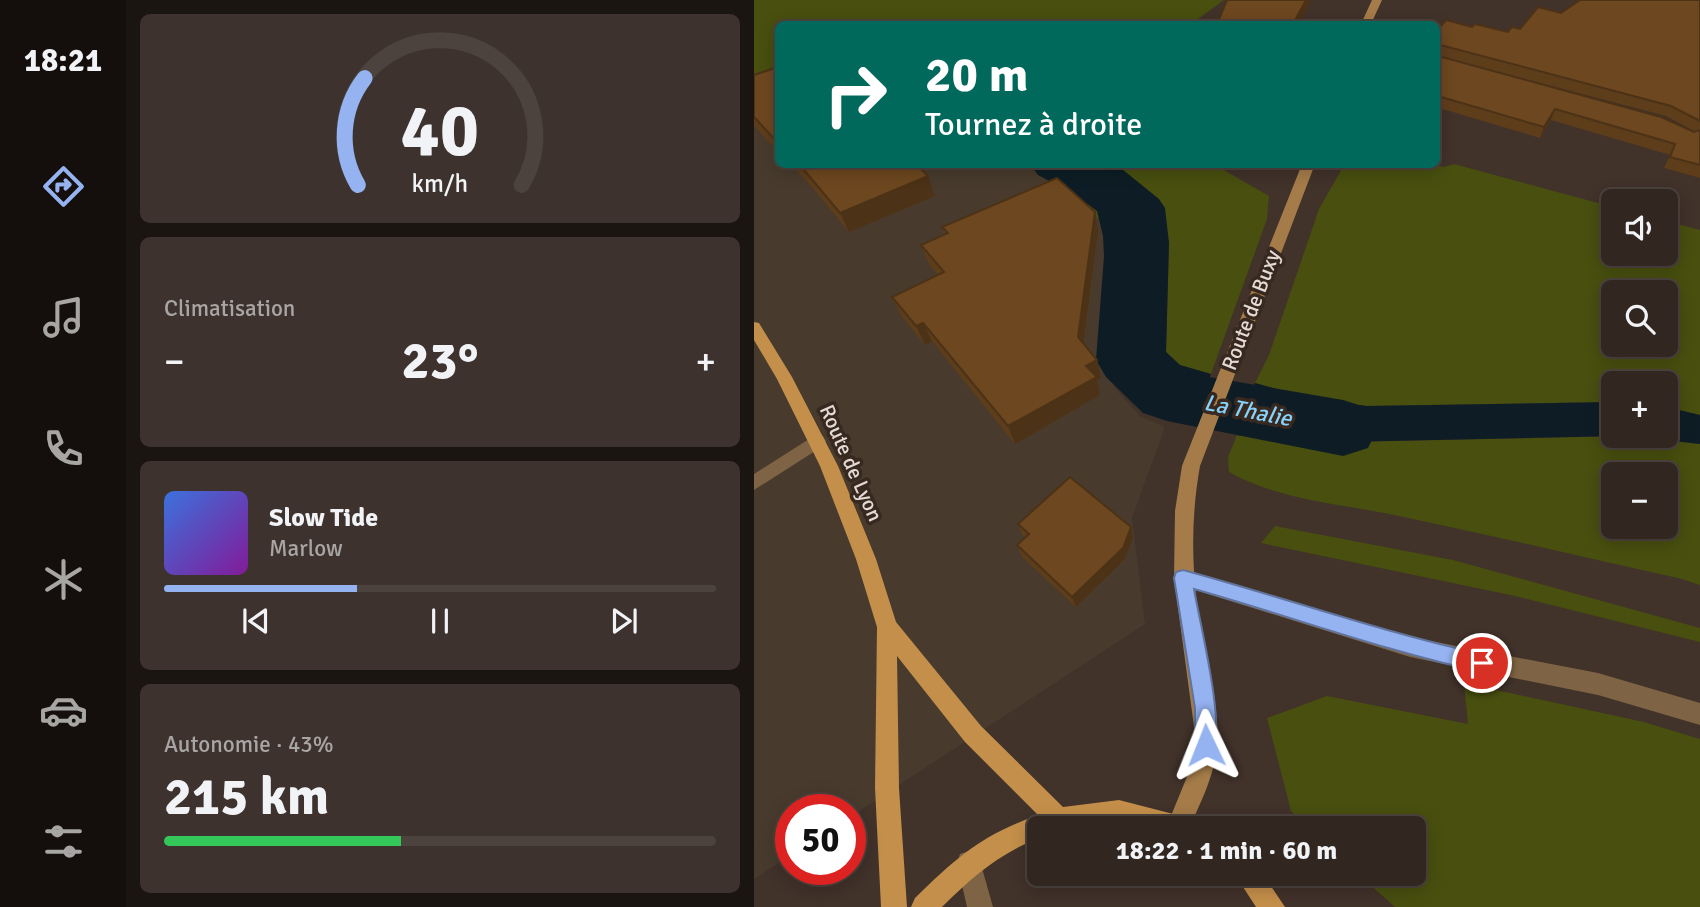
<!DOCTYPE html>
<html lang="fr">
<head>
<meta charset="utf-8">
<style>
  :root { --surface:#312620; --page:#3d322d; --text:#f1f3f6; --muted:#a8a5a5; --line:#4c433e; --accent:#95b2f1 }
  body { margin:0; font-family:Signika,sans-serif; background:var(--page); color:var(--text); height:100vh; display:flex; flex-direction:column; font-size:26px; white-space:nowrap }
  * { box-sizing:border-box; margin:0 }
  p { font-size:23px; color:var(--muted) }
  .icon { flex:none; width:38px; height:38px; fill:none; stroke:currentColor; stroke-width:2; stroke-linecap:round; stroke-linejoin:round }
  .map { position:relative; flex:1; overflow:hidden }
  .sheet { display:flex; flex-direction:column; gap:14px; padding:14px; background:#1b1512; width:628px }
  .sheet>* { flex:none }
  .banner { position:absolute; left:21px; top:21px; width:665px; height:147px; border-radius:10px; box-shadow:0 4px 18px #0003,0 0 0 2px var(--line); background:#00695c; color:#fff; overflow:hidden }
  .controls { position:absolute; left:847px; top:189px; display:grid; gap:14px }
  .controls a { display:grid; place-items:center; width:77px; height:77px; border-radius:10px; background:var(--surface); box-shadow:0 4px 18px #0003,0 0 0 2px var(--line); font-size:35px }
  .speed { position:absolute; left:21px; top:794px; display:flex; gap:14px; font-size:35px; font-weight:700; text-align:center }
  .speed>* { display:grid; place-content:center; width:91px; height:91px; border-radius:50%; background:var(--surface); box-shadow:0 4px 18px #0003,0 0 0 2px var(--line); line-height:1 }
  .speed .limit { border:10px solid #d22; background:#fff; color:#111 }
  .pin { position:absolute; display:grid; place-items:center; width:60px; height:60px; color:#fff; margin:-30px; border:4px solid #fff; border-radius:50%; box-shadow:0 2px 7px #0007 }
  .me { position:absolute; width:77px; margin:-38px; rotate:358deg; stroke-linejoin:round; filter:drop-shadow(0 0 5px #0008) }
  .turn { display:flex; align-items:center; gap:24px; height:147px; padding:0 35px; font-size:32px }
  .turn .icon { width:91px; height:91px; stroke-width:2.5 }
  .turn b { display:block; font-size:49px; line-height:60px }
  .big { font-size:52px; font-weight:700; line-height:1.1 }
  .sheet .widget { flex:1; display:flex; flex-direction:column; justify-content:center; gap:10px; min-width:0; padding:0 24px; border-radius:10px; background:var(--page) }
  .sheet .dial { align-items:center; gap:0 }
  .dial svg { height:182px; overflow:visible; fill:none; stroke:var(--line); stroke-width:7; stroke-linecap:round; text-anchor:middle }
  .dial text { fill:var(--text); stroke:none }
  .song { display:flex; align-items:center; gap:21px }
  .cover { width:84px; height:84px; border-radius:10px; background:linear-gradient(135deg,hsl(220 70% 55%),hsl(290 70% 35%)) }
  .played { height:7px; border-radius:4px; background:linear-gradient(90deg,var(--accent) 35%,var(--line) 35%) }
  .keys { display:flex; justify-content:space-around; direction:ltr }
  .heat { display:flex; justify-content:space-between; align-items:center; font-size:38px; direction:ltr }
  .charge { height:10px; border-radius:5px; background:linear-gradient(90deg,#34c759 43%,var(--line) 0) }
  .trip { position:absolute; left:273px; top:816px; width:399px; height:70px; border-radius:10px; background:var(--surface); box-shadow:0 4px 18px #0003,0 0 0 2px var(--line); font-weight:700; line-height:70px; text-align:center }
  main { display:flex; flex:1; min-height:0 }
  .dock { display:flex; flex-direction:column; width:126px; justify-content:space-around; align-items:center; background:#140f0d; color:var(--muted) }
  .dock .icon { width:49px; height:49px }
  .dock .selected { color:var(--accent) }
  .dock b { font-size:32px; color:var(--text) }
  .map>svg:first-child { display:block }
  .commercial { fill:#483b2d }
  .green { fill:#484f0f; fill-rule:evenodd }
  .water { fill:#0e1d25 }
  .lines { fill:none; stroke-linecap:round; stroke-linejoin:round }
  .river { fill:#0e1d25; fill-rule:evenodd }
  .lane { fill:#7e6444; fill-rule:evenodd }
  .secondary { fill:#a57c49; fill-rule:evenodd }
  .primary { fill:#c48f4a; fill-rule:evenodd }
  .wall { fill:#5e3d1b; fill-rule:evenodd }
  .shaded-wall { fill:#4c3216 }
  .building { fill:#6d471f; stroke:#4c3216; stroke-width:2 }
  .route { fill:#95b2f1; stroke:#61749d; stroke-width:2 }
  .labels { text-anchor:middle; stroke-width:7; stroke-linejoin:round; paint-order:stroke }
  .street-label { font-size:21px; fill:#e5dbd6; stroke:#372820 }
  .water-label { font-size:23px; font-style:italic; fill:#87d3fb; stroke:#372820 }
</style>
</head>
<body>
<main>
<nav class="dock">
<b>18:21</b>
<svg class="icon selected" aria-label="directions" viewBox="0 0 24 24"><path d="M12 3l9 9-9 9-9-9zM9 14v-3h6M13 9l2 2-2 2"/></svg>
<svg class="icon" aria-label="music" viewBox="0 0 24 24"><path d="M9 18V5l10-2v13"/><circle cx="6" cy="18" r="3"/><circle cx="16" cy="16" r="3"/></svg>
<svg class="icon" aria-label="phone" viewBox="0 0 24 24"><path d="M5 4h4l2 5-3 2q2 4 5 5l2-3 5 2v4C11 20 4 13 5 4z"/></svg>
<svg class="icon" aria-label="climate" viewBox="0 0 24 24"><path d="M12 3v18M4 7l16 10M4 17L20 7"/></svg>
<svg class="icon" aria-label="car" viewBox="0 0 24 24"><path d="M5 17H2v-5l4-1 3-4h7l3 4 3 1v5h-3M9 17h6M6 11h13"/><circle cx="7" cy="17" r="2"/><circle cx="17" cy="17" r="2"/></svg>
<svg class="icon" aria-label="filters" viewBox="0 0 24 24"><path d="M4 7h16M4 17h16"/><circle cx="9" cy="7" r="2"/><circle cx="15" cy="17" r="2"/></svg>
</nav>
<section class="sheet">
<div class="widget dial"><svg viewBox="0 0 100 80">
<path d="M14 69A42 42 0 1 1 86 69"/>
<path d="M14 69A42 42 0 0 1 17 22" stroke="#95b2f1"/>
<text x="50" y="56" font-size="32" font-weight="700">40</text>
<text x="50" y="72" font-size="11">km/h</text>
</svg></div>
<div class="widget"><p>Climatisation</p>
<div class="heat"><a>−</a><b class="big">23°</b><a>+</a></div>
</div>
<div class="widget">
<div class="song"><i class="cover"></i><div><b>Slow Tide</b><p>Marlow</p></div></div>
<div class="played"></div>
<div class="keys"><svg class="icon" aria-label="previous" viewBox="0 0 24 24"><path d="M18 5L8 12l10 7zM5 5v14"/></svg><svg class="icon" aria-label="pause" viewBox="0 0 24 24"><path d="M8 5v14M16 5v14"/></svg><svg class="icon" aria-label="next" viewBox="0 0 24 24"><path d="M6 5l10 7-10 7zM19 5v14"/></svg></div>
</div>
<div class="widget"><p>Autonomie · 43%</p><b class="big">215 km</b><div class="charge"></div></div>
</section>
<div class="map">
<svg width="946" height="907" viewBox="0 0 946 907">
  <rect width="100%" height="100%" fill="#41322a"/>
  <path class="commercial" d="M24 87V164L270 165 311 190 357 230 355 315 350 361 360 387 386 416 411 427 378 518 391 624 96 817V810H37V855L0 879V95Z"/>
  <path class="green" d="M0 0H470L437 24H24V87L0 95Z
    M677 164 690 167 700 164 859 207V254H912V221L946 230V415L912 407V383H859V402L613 406 562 400 501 383 515 355 565 209 590 165ZM859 292H912V345H859Z
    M272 165H461L515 196 513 219 457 374 426 365 412 352 415 243 404 199 357 230 311 190Z
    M483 435 541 443 876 436 946 444V585L928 579C834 558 740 536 645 516 588 504 527 501 475 472L474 457ZM859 474H912V527H859Z
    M521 526 699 560 946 628V642L761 596 507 543Z
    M710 683 890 722 946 739V907H641L603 873H660V828H554L537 811 513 718 573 696 714 724Z"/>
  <path class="water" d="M292 165H363L405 199 411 208 415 243 412 352 426 365 457 374 441 413C426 408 397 406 386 394 369 377 375 287 377 262 378 246 383 231 372 216 354 190 319 180 292 165Z
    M501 383 562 400 613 406 859 402V436H863L541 443 483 435Z
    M912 407 946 415V444L876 436H912Z"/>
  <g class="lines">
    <path class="river" d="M276 164C298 164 321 162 342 164 350 166 358 172 365 177 423 213 409 293 408 351L432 373 589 400 614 408 624 428 614 448 589 456 413 421 389 413 352 377 342 360 350 256 349 236 343 211 318 193 284 175Z"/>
    <path class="lane" d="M63 434 69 436 72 441 69 446 0 490V474Z
      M429 569 656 637 844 673 946 703V725L844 695 656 657 422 584 419 578 422 572Z
      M215 851 224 854 239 907H213L203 863 206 854Z"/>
    <path class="secondary" d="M618 0H628L617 24H607Z
      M548 164H561L446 466C435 527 438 587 450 647 456 680 466 713 463 747 460 776 447 802 435 828H412L437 767 441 734 420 578 421 511 428 466Z"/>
    <path class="primary" d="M0 322 5 323 38 377 84 466 122 559 142 622 227 726 309 807 365 800 427 816 435 820 439 828H380L365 824 331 828H285V838C246 853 217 878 188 907H157L161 898C203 857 228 835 284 815L211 742 143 656 145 788 153 907H127L121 788 123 627 102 559 66 466 23 379 0 340Z
      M480 873H508L531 907H502Z"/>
  </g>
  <path class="wall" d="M946 0V178L910 168 916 155 797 120 786 138 685 108 682 32 718 27 754 32 766 29 807 13ZM684 56 912 116 940 131Z
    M24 67V152L0 126V75Z
    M37 164H162L174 176 181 196 95 232 59 188Z
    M341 212 344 231 330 344 343 360 347 378 343 380 346 395 261 444 178 341 171 345 147 315 138 297 184 275 175 264 167 245 191 234 188 227Z
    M264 524 377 527 379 538 371 559 322 607 268 557 263 545 271 538 269 536Z"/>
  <path class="shaded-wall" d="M552 0H557L545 24H539Z
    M687 97 685 108 682 112V105Z
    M801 109 797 120 786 138 790 127Z
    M174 176 181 196 95 232 86 213Z
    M341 212 344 231 328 355 324 337Z
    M169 323 178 341 171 345 162 326Z
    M343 360 347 378 343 380 346 395 261 444 254 426 332 366Z
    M377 527 379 538 371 559 322 607 318 597Z"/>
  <path class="building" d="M473 0H552L539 24H463Z
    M826 0H946V121L917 106 683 44 684 56 907 117 940 132 946 130V165L916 157 921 144 801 109 790 127 687 97 682 105V32L692 20 718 27 721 24 754 32 758 27 766 29 784 7 807 13Z
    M24 67V143L0 117V75Z
    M45 164H162L174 176 86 213Z
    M303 178 341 212 324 337 343 360 332 366 343 377 254 426 169 323 162 326 138 297 190 272 167 245 194 233 188 227Z
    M316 477 377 527 369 548 318 597 263 545 275 534 264 524Z"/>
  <path class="route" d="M429 570C529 597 627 632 728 654L735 657 738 663 735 670 728 672C630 651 536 616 440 589 446 624 471 723 459 752L452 755 444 752 441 745V708L420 578 422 572Z"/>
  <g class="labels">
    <g class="street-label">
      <text transform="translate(497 310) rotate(-69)" y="7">Route de Buxy</text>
      <text transform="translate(97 463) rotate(66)" y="7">Route de Lyon</text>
    </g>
    <g class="water-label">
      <text transform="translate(494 410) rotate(11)" y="8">La Thalie</text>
    </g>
  </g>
</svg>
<div class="controls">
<a><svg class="icon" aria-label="sound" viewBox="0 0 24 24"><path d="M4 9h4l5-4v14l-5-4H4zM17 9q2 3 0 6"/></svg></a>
<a><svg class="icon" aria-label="search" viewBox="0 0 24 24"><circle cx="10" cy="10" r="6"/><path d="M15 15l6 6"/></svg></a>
<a>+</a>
<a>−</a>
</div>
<div class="speed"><div class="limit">50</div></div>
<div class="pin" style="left:728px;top:663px;background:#d93025"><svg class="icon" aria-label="arrive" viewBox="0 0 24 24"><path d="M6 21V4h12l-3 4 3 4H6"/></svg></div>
<svg class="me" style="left:452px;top:745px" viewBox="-20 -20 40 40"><path d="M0-17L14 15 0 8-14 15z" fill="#95b2f1" stroke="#fff" stroke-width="4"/></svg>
<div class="trip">18:22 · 1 min · 60 m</div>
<div class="banner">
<div class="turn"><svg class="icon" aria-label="right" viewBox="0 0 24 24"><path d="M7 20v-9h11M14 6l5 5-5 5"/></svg><div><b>20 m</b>Tournez à droite</div></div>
</div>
</div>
</main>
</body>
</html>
